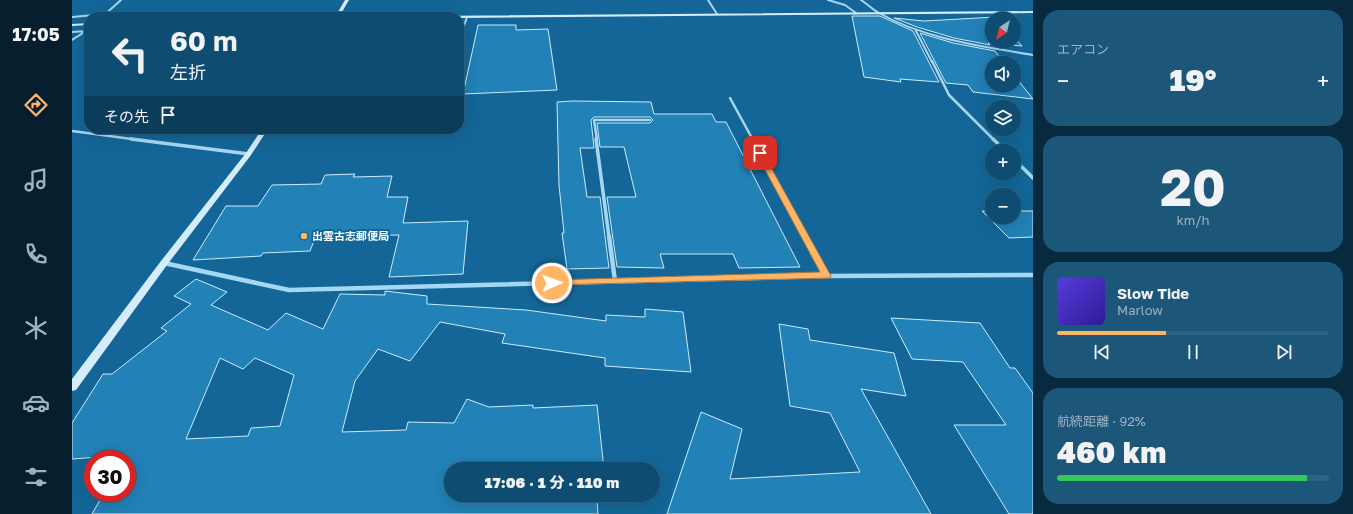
<!DOCTYPE html>
<html lang="ja">
<head>
<meta charset="utf-8">
<style>
  :root { --surface:#0e4c71; --page:#1c5679; --text:#f1f3f6; --muted:#9bb4c3; --line:#2e6384; --accent:#ffb566 }
  body { margin:0; font-family:"Golos Text","Noto Sans JP",sans-serif; background:var(--page); color:var(--text); height:100vh; display:flex; flex-direction:column; font-size:15px; white-space:nowrap }
  * { box-sizing:border-box; margin:0 }
  p { font-size:13px; color:var(--muted) }
  .icon { flex:none; width:22px; height:22px; fill:none; stroke:currentColor; stroke-width:2; stroke-linecap:round; stroke-linejoin:round }
  .map { position:relative; flex:1; overflow:hidden }
  .drawer { display:flex; flex-direction:column; gap:10px; padding:10px; background:#082a3e; width:320px }
  .drawer>* { flex:none }
  .guide { position:absolute; left:12px; top:12px; width:380px; height:122px; border-radius:16px; box-shadow:0 4px 16px #0002,0 0 0 1px var(--line); background:#0e4c71; color:var(--text); overflow:hidden }
  .needle { width:26px; rotate:215deg }
  .fabs { position:absolute; left:913px; top:12px; display:grid; gap:8px }
  .fabs a { display:grid; place-items:center; width:36px; height:36px; border-radius:50%; background:var(--surface); box-shadow:0 4px 16px #0002,0 0 0 1px var(--line); font-size:20px }
  .speed { position:absolute; left:12px; top:450px; display:flex; gap:8px; font-size:20px; font-weight:700; text-align:center }
  .speed>* { display:grid; place-content:center; width:52px; height:52px; border-radius:50%; background:var(--surface); box-shadow:0 4px 16px #0002,0 0 0 1px var(--line); line-height:1 }
  .speed .limit { border:6px solid #d22; background:#fff; color:#111 }
  .pin { position:absolute; display:grid; place-items:center; width:34px; height:34px; color:#fff; margin:-17px; border-radius:8px; box-shadow:0 2px 6px #0006 }
  .me { position:absolute; width:44px; margin:-22px; rotate:88deg; stroke-linejoin:round; filter:drop-shadow(0 0 3px #0008) }
  .turn { display:flex; align-items:center; gap:14px; height:84px; padding:0 20px; font-size:18px }
  .turn .icon { width:52px; height:52px; stroke-width:2.5 }
  .turn b { display:block; font-size:28px; line-height:34px }
  .then { display:flex; align-items:center; height:38px; padding:0 20px; background:#0003; gap:8px; font-size:15px }
  .big { font-size:30px; font-weight:800; line-height:1.1 }
  .drawer .tile { flex:1; display:flex; flex-direction:column; justify-content:center; gap:6px; min-width:0; padding:0 14px; border-radius:16px; background:var(--page) }
  .drawer .dial { align-items:center; gap:0 }
  .dial b { font-size:52px; line-height:1 }
  .song { display:flex; align-items:center; gap:12px }
  .cover { width:48px; height:48px; border-radius:6px; background:linear-gradient(135deg,hsl(250 70% 55%),hsl(250 70% 35%)) }
  .played { height:4px; border-radius:2px; background:linear-gradient(90deg,var(--accent) 40%,var(--line) 40%) }
  .keys { display:flex; justify-content:space-around; direction:ltr }
  .heat { display:flex; justify-content:space-between; align-items:center; font-size:22px; direction:ltr }
  .charge { height:6px; border-radius:3px; background:linear-gradient(90deg,#34c759 92%,var(--line) 0) }
  .trip { position:absolute; left:372px; top:462px; width:216px; height:40px; border-radius:20px; background:var(--surface); box-shadow:0 4px 16px #0002,0 0 0 1px var(--line); font-weight:800; line-height:40px; text-align:center }
  main { display:flex; flex:1; min-height:0 }
  .menu { display:flex; flex-direction:column; width:72px; justify-content:space-around; align-items:center; background:#061e2d; color:var(--muted) }
  .menu .icon { width:28px; height:28px }
  .menu .selected { color:var(--accent) }
  .menu b { font-size:18px; color:var(--text) }
  .map>svg:first-child { display:block }
  .building { fill:#2281b6; stroke:#ccecfd; fill-rule:evenodd }
  .lines { fill:none; stroke-linecap:round; stroke-linejoin:round }
  .street-far3 { stroke:#a5d7f3; stroke-width:2 }
  .street-far2 { stroke:#a5d7f3; stroke-width:2.5 }
  .street-far1 { stroke:#a5d7f3; stroke-width:3.5 }
  .street { stroke:#a5d7f3; stroke-width:4.5 }
  .secondary { fill:#d4edfc; fill-rule:evenodd }
  .route { fill:#ffb566; stroke:#a67642 }
  .poi-dot { fill:#ffb566; stroke:#136697; stroke-width:1.5 }
  .labels { text-anchor:middle; stroke-width:4; stroke-linejoin:round; paint-order:stroke }
  .poi-label { font-size:11px; font-weight:bold; fill:#fff; stroke:#136697; text-anchor:start }
</style>
</head>
<body>
<main>
<nav class="menu">
<b>17:05</b>
<svg class="icon selected" aria-label="directions" viewBox="0 0 24 24"><path d="M12 3l9 9-9 9-9-9zM9 14v-3h6M13 9l2 2-2 2"/></svg>
<svg class="icon" aria-label="music" viewBox="0 0 24 24"><path d="M9 18V5l10-2v13"/><circle cx="6" cy="18" r="3"/><circle cx="16" cy="16" r="3"/></svg>
<svg class="icon" aria-label="phone" viewBox="0 0 24 24"><path d="M5 4h4l2 5-3 2q2 4 5 5l2-3 5 2v4C11 20 4 13 5 4z"/></svg>
<svg class="icon" aria-label="climate" viewBox="0 0 24 24"><path d="M12 3v18M4 7l16 10M4 17L20 7"/></svg>
<svg class="icon" aria-label="car" viewBox="0 0 24 24"><path d="M5 17H2v-5l4-1 3-4h7l3 4 3 1v5h-3M9 17h6M6 11h13"/><circle cx="7" cy="17" r="2"/><circle cx="17" cy="17" r="2"/></svg>
<svg class="icon" aria-label="filters" viewBox="0 0 24 24"><path d="M4 7h16M4 17h16"/><circle cx="9" cy="7" r="2"/><circle cx="15" cy="17" r="2"/></svg>
</nav>
<div class="map">
<svg width="961" height="514" viewBox="0 0 961 514">
  <rect width="100%" height="100%" fill="#136697"/>
  <path class="building" d="M780 16H808L841 31 867 82 828 79 829 82 792 77Z
    M924 17 926 19H920V41H942V37L950 46 916 43 918 45 882 38 845 27 822 18 852 21Z
    M406 25H444V30L476 29 485 90 391 94Z
    M848 33 881 43 923 51 933 63H920V85H942V75L961 99 901 92 896 85 874 83Z
    M500 101 579 102 582 114H640L644 122H654L728 267 667 268 661 254H588L592 268 545 267 535 197H564L552 147H528L525 123H578L581 120 578 117H522L519 120 522 148H508L515 197H528L537 268 495 269 490 233H492L487 185 485 102Z
    M283 174 281 177 320 176 315 197H336L331 223 396 221 391 274 317 277 327 235 244 236 238 251 191 253 189 256 121 260 154 206H186L200 185 249 184 253 175Z
    M910 211H920V217H942V211H961V237L937 238Z
    M124 279 155 292 139 305 196 330 214 313 251 329 268 294 313 295V291L355 296V304L454 310 534 321V315L573 317V309L611 312 619 372 533 366V358L430 343 433 334 368 322 338 361 306 349 283 381 270 432 334 430 336 422 382 423 395 399 417 407 461 405V408L525 405 532 469H379V495H535L536 499H525L526 514H20L32 493H55V459H50L53 455 0 459V423L31 374H40L95 331 89 328 119 304 102 296ZM148 358 171 369 183 358 222 375 208 426 179 428 176 436 114 439Z
    M819 318 908 323 938 368H943L961 393V514H937L882 425H934L891 362 840 359Z
    M707 324 736 329 738 340 822 353 834 396 789 389 859 514H595L629 412 670 429 658 479 788 472 758 413 718 406Z"/>
  <g class="lines">
    <path class="street-far3" d="M636 0 645 14
      M756 0 773 5 784 13
      M789 0C795 4 800 9 807 13 853 39 909 46 961 55
      M0 17 33 14
      M30 17 49 0
      M843 29 860 62
      M0 32 14 31
      M0 40 17 29
      M387 41 395 17"/>
    <path class="street-far2" d="M860 61 877 95 922 140
      M658 98 681 140
      M0 131 67 140
      M525 140 522 120H578"/>
    <path class="street-far1" d="M59 139 177 154
      M524 139 537 237
      M680 139 734 237
      M921 139 934 151
      M942 159 961 178"/>
    <path class="street" d="M537 236 543 281
      M733 236 755 276
      M92 263 217 290 755 276 961 275"/>
    <path class="secondary" d="M273 0H277L267 17H263Z
      M961 11V13L387 18 355 17 357 16Z
      M145 16H156L158 17H143Z
      M17 23V25L0 26V24Z
      M190 129H196L179 155 95 265 4 390 0 391V379L89 261 174 153Z"/>
  </g>
  <path class="route" d="M685 151H688L691 153 759 276 758 278 477 285 476 283 477 281 480 280 748 272 684 153Z"/>
  <circle class="poi-dot" cx="232" cy="236" r="4"/>
  <g class="labels">
    <g class="poi-label">
      <text x="240" y="240">出雲古志郵便局</text>
    </g>
  </g>
</svg>
<div class="fabs">
<a><svg class="needle" viewBox="-14 -14 28 28"><path d="M0-13l5 13h-10z" fill="#e53935"/><path d="M0 13l5-13h-10z" fill="#9bb4c3"/></svg></a>
<a><svg class="icon" aria-label="sound" viewBox="0 0 24 24"><path d="M4 9h4l5-4v14l-5-4H4zM17 9q2 3 0 6"/></svg></a>
<a><svg class="icon" aria-label="layers" viewBox="0 0 24 24"><path d="M12 4l9 5-9 5-9-5zM3 14l9 5 9-5"/></svg></a>
<a>+</a>
<a>−</a>
</div>
<div class="speed"><div class="limit">30</div></div>
<div class="pin" style="left:688px;top:153px;background:#d93025"><svg class="icon" aria-label="arrive" viewBox="0 0 24 24"><path d="M6 21V4h12l-3 4 3 4H6"/></svg></div>
<svg class="me" style="left:480px;top:283px" viewBox="-20 -20 40 40"><circle r="17" fill="#ffb566" stroke="#fff" stroke-width="3"/><path d="M0-11L8 9 0 5-8 9z" fill="#fff"/></svg>
<div class="trip">17:06 · 1 分 · 110 m</div>
<div class="guide">
<div class="turn"><svg class="icon" aria-label="left" viewBox="0 0 24 24"><path d="M17 20v-9H6M10 6l-5 5 5 5"/></svg><div><b>60 m</b>左折</div></div>
<div class="then">その先<svg class="icon" aria-label="arrive" viewBox="0 0 24 24"><path d="M6 21V4h12l-3 4 3 4H6"/></svg></div>
</div>
</div>
<section class="drawer">
<div class="tile"><p>エアコン</p>
<div class="heat"><a>−</a><b class="big">19°</b><a>+</a></div>
</div>
<div class="tile dial"><b>20</b><p>km/h</p></div>
<div class="tile">
<div class="song"><i class="cover"></i><div><b>Slow Tide</b><p>Marlow</p></div></div>
<div class="played"></div>
<div class="keys"><svg class="icon" aria-label="previous" viewBox="0 0 24 24"><path d="M18 5L8 12l10 7zM5 5v14"/></svg><svg class="icon" aria-label="pause" viewBox="0 0 24 24"><path d="M8 5v14M16 5v14"/></svg><svg class="icon" aria-label="next" viewBox="0 0 24 24"><path d="M6 5l10 7-10 7zM19 5v14"/></svg></div>
</div>
<div class="tile"><p>航続距離 · 92%</p><b class="big">460 km</b><div class="charge"></div></div>
</section>
</main>
</body>
</html>
